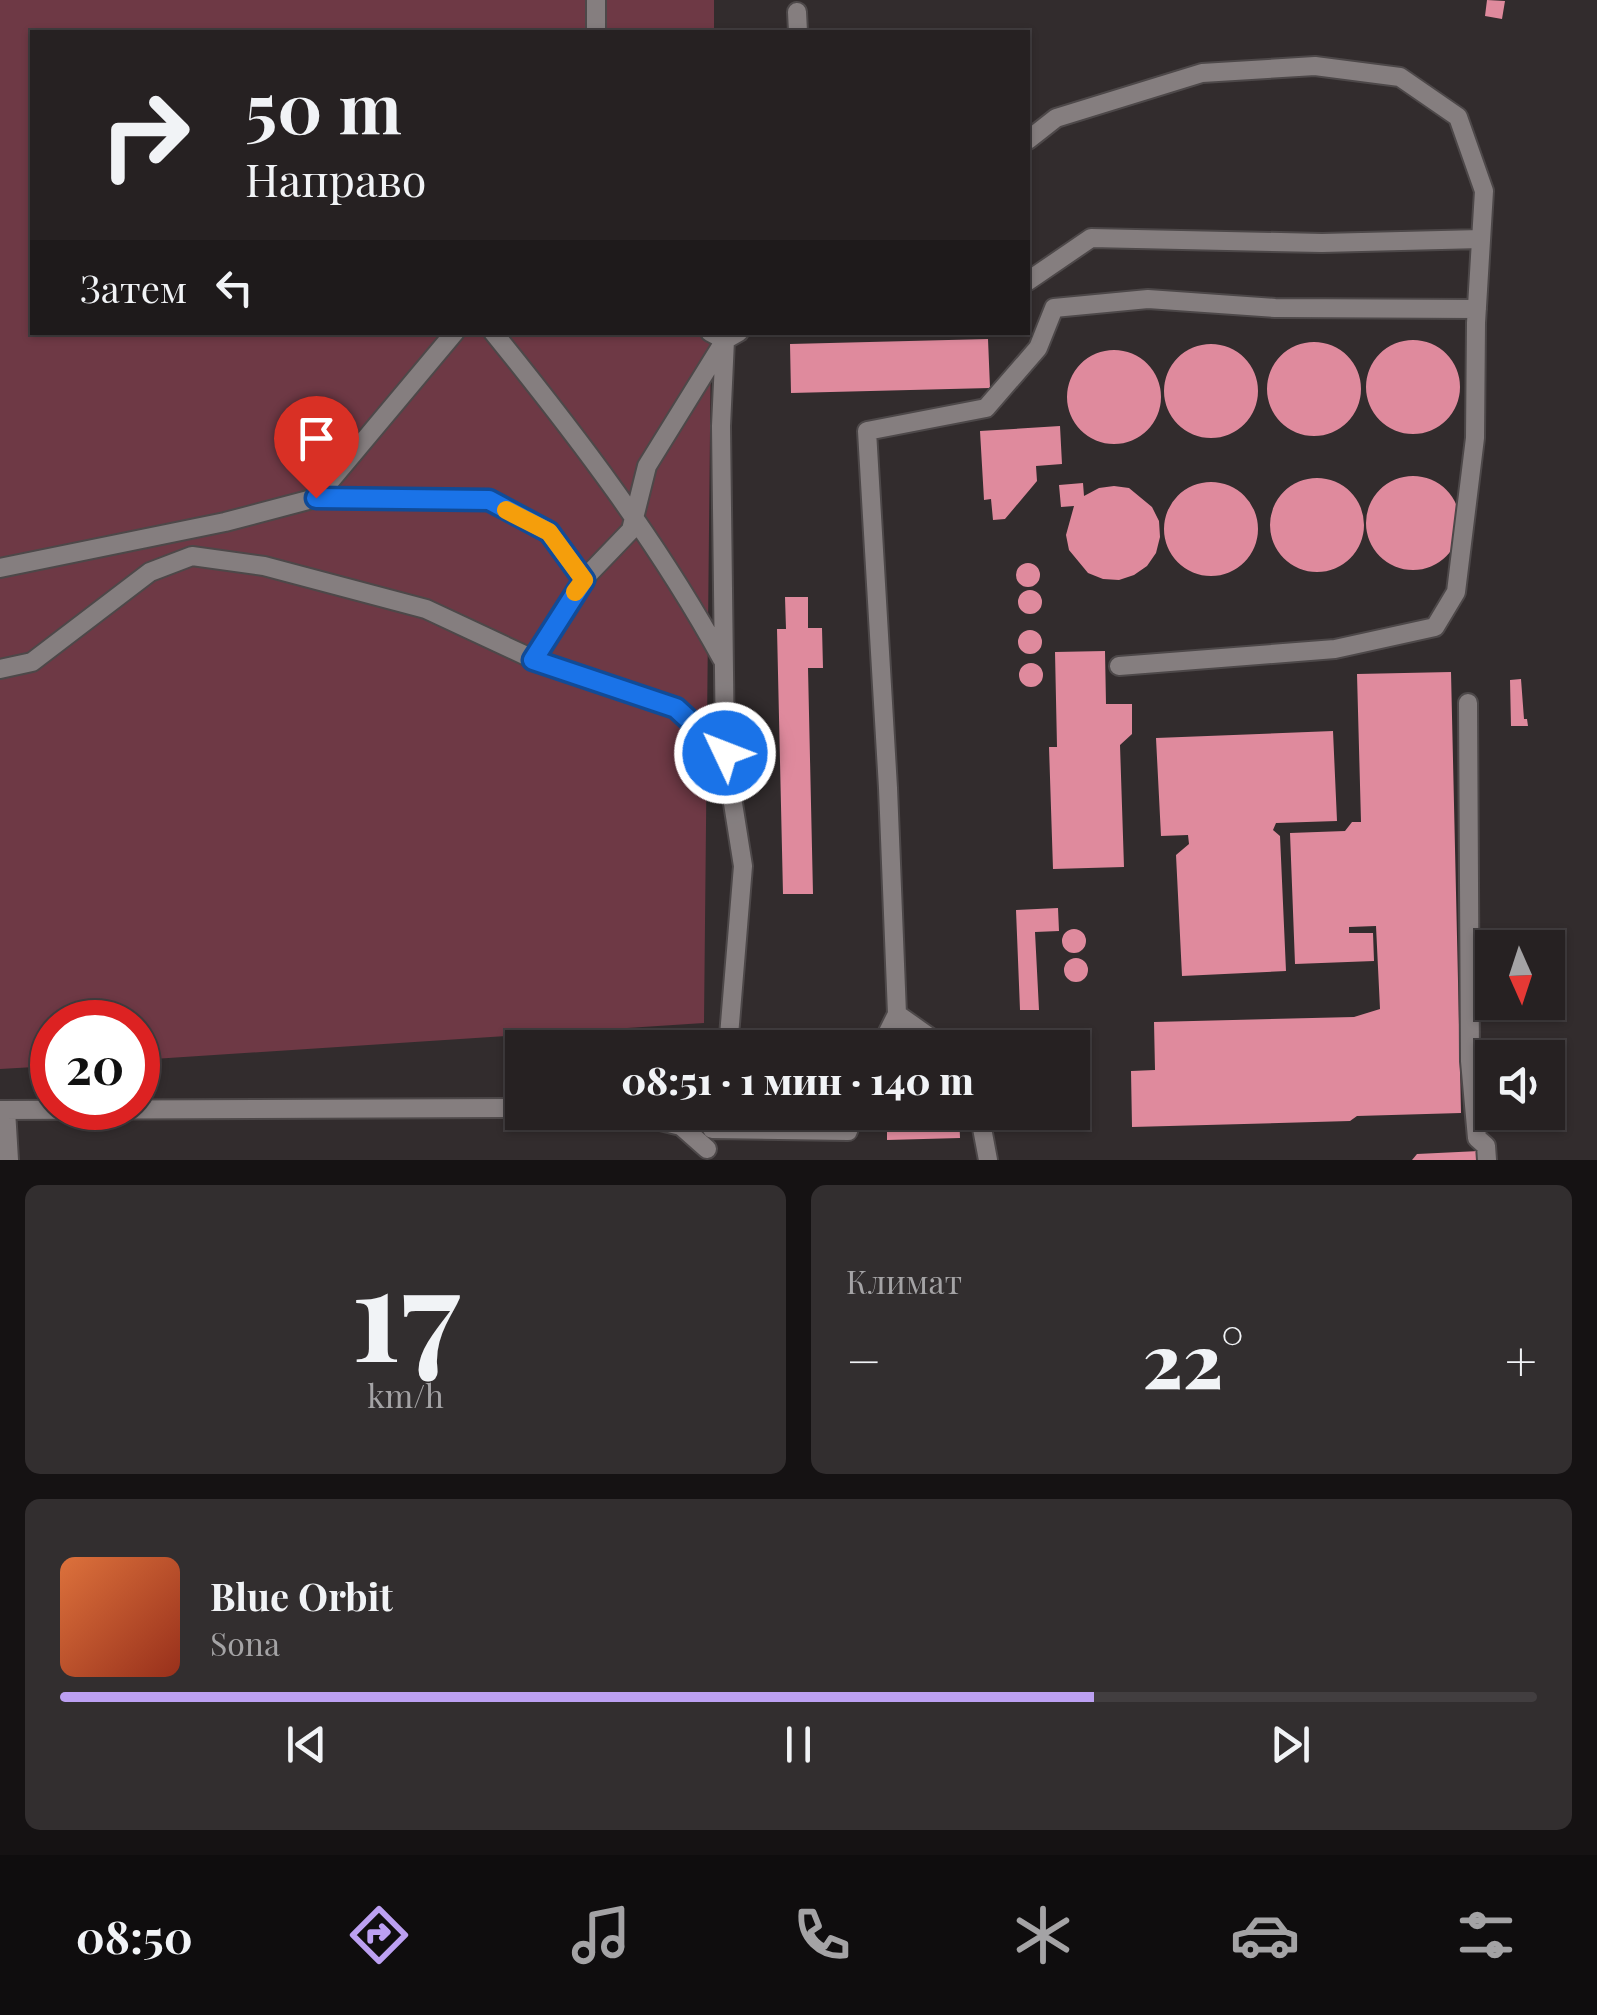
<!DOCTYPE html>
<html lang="ru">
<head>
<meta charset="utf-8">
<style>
  :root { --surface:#262122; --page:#322e2f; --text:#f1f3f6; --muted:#a4a3a5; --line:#423e40; --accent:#bca0f2 }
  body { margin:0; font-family:"Playfair Display",serif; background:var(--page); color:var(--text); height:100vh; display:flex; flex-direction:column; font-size:38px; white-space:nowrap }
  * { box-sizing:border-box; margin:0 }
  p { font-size:32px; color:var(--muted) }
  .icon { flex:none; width:55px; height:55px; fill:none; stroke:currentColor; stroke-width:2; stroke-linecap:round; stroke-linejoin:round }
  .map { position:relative; height:1160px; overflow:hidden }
  .details { display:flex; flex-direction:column; gap:25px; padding:25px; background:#151213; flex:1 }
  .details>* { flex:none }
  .banner { position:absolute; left:30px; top:30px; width:1000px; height:305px; border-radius:0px; box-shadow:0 2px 8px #0004,0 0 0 2px var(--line); background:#262122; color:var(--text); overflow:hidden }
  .needle { width:65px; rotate:177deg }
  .tools { position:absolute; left:1475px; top:930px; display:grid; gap:20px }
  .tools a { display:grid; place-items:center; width:90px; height:90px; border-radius:0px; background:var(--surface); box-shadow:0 2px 8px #0004,0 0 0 2px var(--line); font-size:50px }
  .speed { position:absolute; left:30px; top:1000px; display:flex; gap:20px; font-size:50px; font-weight:700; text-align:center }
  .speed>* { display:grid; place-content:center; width:130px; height:130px; border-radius:50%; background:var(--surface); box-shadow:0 2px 8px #0004,0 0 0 2px var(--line); line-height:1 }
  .speed .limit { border:15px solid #d22; background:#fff; color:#111 }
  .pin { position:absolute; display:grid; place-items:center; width:85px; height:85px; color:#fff; margin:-102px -42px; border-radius:50% 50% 50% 0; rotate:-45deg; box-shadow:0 0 10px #0007 }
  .pin .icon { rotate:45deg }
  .me { position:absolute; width:110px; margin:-55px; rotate:313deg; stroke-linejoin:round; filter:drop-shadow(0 0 8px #0008) }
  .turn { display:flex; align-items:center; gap:35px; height:210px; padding:0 50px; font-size:45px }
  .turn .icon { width:130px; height:130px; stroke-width:2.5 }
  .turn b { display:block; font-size:70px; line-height:85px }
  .then { display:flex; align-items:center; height:95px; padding:0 50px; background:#0003; gap:20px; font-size:38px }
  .big { font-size:75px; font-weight:800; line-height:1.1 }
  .details .tile { flex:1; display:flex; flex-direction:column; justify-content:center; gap:15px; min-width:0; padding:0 35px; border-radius:15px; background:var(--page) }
  .details .dial { align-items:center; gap:0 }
  .dial b { font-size:130px; line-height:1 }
  .song { display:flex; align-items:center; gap:30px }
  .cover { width:120px; height:120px; border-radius:15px; background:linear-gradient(135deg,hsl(20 70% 55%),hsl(10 70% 35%)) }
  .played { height:10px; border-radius:5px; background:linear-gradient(90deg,var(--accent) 70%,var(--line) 70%) }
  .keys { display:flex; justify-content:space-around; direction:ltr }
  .heat { display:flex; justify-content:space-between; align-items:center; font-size:55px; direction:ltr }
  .details .tiles { flex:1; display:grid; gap:25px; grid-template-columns:1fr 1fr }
  .tile:last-child { grid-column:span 2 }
  .trip { position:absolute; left:505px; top:1030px; width:585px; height:100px; border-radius:0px; background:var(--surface); box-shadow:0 2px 8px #0004,0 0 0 2px var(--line); font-weight:800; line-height:100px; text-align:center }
  .tabs { display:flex; height:160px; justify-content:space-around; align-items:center; background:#0f0d0e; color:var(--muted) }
  .tabs .icon { width:70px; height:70px }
  .tabs .on { color:var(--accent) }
  .tabs b { font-size:45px; color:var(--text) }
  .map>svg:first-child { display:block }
  .green { fill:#6e3945 }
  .building { fill:#df8a9d }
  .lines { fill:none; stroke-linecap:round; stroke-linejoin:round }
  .lane-casing { stroke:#4d4849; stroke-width:22 }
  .lane { stroke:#857e7f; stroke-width:18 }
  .route-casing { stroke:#114b97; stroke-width:25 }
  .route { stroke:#1a73e8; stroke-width:18 }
  .slow { stroke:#f59e0b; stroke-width:18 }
</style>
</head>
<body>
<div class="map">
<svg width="1597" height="1160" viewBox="0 0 1597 1160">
  <rect width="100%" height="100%" fill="#322c2d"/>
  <path class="green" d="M0 0H714V32H32V332L711 333 704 1023 138 1060V1022H52V1066L0 1069Z"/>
  <path class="building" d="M1487 0 1505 1 1502 19 1485 16Z
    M988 339 990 388 791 393 790 344Z
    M1366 387a47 47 0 1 1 94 0a47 47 0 1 1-94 0Z
    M1267 389a47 47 0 1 1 94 0a47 47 0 1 1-94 0Z
    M1164 391a47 47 0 1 1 94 0a47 47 0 1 1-94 0Z
    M1067 397a47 47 0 1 1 94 0a47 47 0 1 1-94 0Z
    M1060 426 1062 464 1036 466 1037 481 1005 519 993 520 991 499 984 500 980 431Z
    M1366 523a47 47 0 1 1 94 0a47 47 0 1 1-94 0Z
    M1270 525a47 47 0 1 1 94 0a47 47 0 1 1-94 0Z
    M1164 529a47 47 0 1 1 94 0a47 47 0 1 1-94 0Z
    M1083 483 1084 496 1099 488 1114 486 1129 488 1152 507 1159 521 1160 537 1156 553 1147 566 1134 575 1119 580 1103 579 1088 573 1069 550 1066 535 1074 506 1061 507 1059 485Z
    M1016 575a12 12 0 1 1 24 0a12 12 0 1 1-24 0Z
    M1018 602a12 12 0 1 1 24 0a12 12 0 1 1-24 0Z
    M785 597H808V628H822L823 668H808L813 894H783L777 629H786Z
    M1018 642a12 12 0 1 1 24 0a12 12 0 1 1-24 0Z
    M1105 651 1106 704H1132V734L1120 745 1124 867 1053 869 1049 747H1057L1055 652Z
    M1019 675a12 12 0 1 1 24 0a12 12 0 1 1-24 0Z
    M1451 672 1461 1113 1357 1116 1350 1121 1132 1127 1131 1071 1155 1070 1154 1022 1354 1017 1380 1009 1376 926 1349 927V933H1373L1374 961 1295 964 1290 833 1345 831 1352 822H1361L1357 674Z
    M1521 679 1524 719H1527L1528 726H1511L1510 680Z
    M1333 731 1337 821 1276 823 1273 830 1280 836 1286 971 1182 976 1176 855 1189 844 1188 835 1161 836 1156 738Z
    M1058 908 1059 931 1035 932 1039 1010H1020L1016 910Z
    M1062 941a12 12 0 1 1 24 0a12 12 0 1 1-24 0Z
    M1064 970a12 12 0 1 1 24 0a12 12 0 1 1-24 0Z
    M887 1112H959L960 1138 887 1140Z
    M1479 1151V1160H1412L1417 1154Z"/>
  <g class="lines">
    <g class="lane-casing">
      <path id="lane" d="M596 0V32
        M797 12 798 32
        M1028 140 1056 118 1202 73 1315 66 1400 77 1458 117 1484 191 1476 323 1475 438 1456 592 1435 627 1335 649 1119 666
        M1028 281 1091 238 1322 243 1481 239
        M493 332C577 436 658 542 722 659
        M710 332 725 340 721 426 725 753 743 866 728 1048
        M316 498 455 332
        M0 568 225 522 316 498 489 500 549 533 583 580 533 659 676 708 725 753
        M583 580 631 530 647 466 725 340 739 332
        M0 669 32 662 150 572 192 556 264 566 426 609 533 659
        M1468 703 1470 1061 1477 1138 1486 1146 1487 1160
        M897 1014 945 1048
        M880 1048 897 1014 888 788 867 431 986 408 1038 348 1054 308 1148 299 1275 308 1477 309
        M0 1110 522 1108
        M6 1110 9 1160
        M624 1112 681 1126 707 1149
        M979 1112 988 1160
        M712 1129 848 1131 854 1112"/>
    </g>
    <use href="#lane" class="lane"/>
  </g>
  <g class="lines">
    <g class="route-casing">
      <path id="route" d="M316 498 489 500 549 532 584 580 533 660 676 708 725 753"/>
    </g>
    <use href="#route" class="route"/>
    <path class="slow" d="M506 510 549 532 584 580 575 592"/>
  </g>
</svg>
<div class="tools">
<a><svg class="needle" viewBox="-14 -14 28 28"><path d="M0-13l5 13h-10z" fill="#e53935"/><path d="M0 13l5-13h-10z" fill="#a4a3a5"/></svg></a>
<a><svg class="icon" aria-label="sound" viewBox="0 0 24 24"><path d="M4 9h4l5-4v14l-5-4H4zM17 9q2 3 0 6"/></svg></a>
</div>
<div class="speed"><div class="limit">20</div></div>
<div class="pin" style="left:316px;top:498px;background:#d93025"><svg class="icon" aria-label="arrive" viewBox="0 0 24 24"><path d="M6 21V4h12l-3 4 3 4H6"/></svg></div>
<svg class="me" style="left:725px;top:753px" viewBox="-20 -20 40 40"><circle r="17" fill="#1a73e8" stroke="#fff" stroke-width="3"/><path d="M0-11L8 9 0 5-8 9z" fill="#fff"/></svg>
<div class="trip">08:51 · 1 мин · 140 m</div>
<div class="banner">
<div class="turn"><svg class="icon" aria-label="right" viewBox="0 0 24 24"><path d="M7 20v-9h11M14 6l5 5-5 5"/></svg><div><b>50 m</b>Направо</div></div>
<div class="then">Затем<svg class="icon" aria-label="left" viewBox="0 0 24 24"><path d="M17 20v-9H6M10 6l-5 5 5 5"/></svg></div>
</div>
</div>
<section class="details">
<div class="tiles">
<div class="tile dial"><b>17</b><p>km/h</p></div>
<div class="tile"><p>Климат</p>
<div class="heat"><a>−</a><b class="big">22°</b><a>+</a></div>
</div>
<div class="tile">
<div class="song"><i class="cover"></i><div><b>Blue Orbit</b><p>Sona</p></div></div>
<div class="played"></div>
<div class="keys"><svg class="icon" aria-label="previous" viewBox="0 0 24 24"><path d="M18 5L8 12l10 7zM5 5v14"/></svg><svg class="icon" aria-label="pause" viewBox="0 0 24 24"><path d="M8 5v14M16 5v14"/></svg><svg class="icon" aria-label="next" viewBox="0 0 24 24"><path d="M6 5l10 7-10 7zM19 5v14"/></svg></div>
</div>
</div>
</section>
<nav class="tabs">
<b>08:50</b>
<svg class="icon on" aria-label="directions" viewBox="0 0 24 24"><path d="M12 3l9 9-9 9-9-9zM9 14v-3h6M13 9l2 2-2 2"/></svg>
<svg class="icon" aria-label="music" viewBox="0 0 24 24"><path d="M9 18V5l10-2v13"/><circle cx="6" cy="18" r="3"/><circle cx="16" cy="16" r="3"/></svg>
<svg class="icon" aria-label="phone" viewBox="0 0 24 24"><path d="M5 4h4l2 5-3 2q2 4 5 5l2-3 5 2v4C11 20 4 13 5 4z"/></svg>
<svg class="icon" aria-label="climate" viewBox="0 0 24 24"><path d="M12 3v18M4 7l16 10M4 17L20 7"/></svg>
<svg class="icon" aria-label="car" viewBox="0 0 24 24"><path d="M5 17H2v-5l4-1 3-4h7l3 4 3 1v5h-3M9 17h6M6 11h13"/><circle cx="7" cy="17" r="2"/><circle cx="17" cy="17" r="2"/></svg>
<svg class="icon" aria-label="filters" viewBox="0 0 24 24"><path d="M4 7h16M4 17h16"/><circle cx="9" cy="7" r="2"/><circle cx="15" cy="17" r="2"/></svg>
</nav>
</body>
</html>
